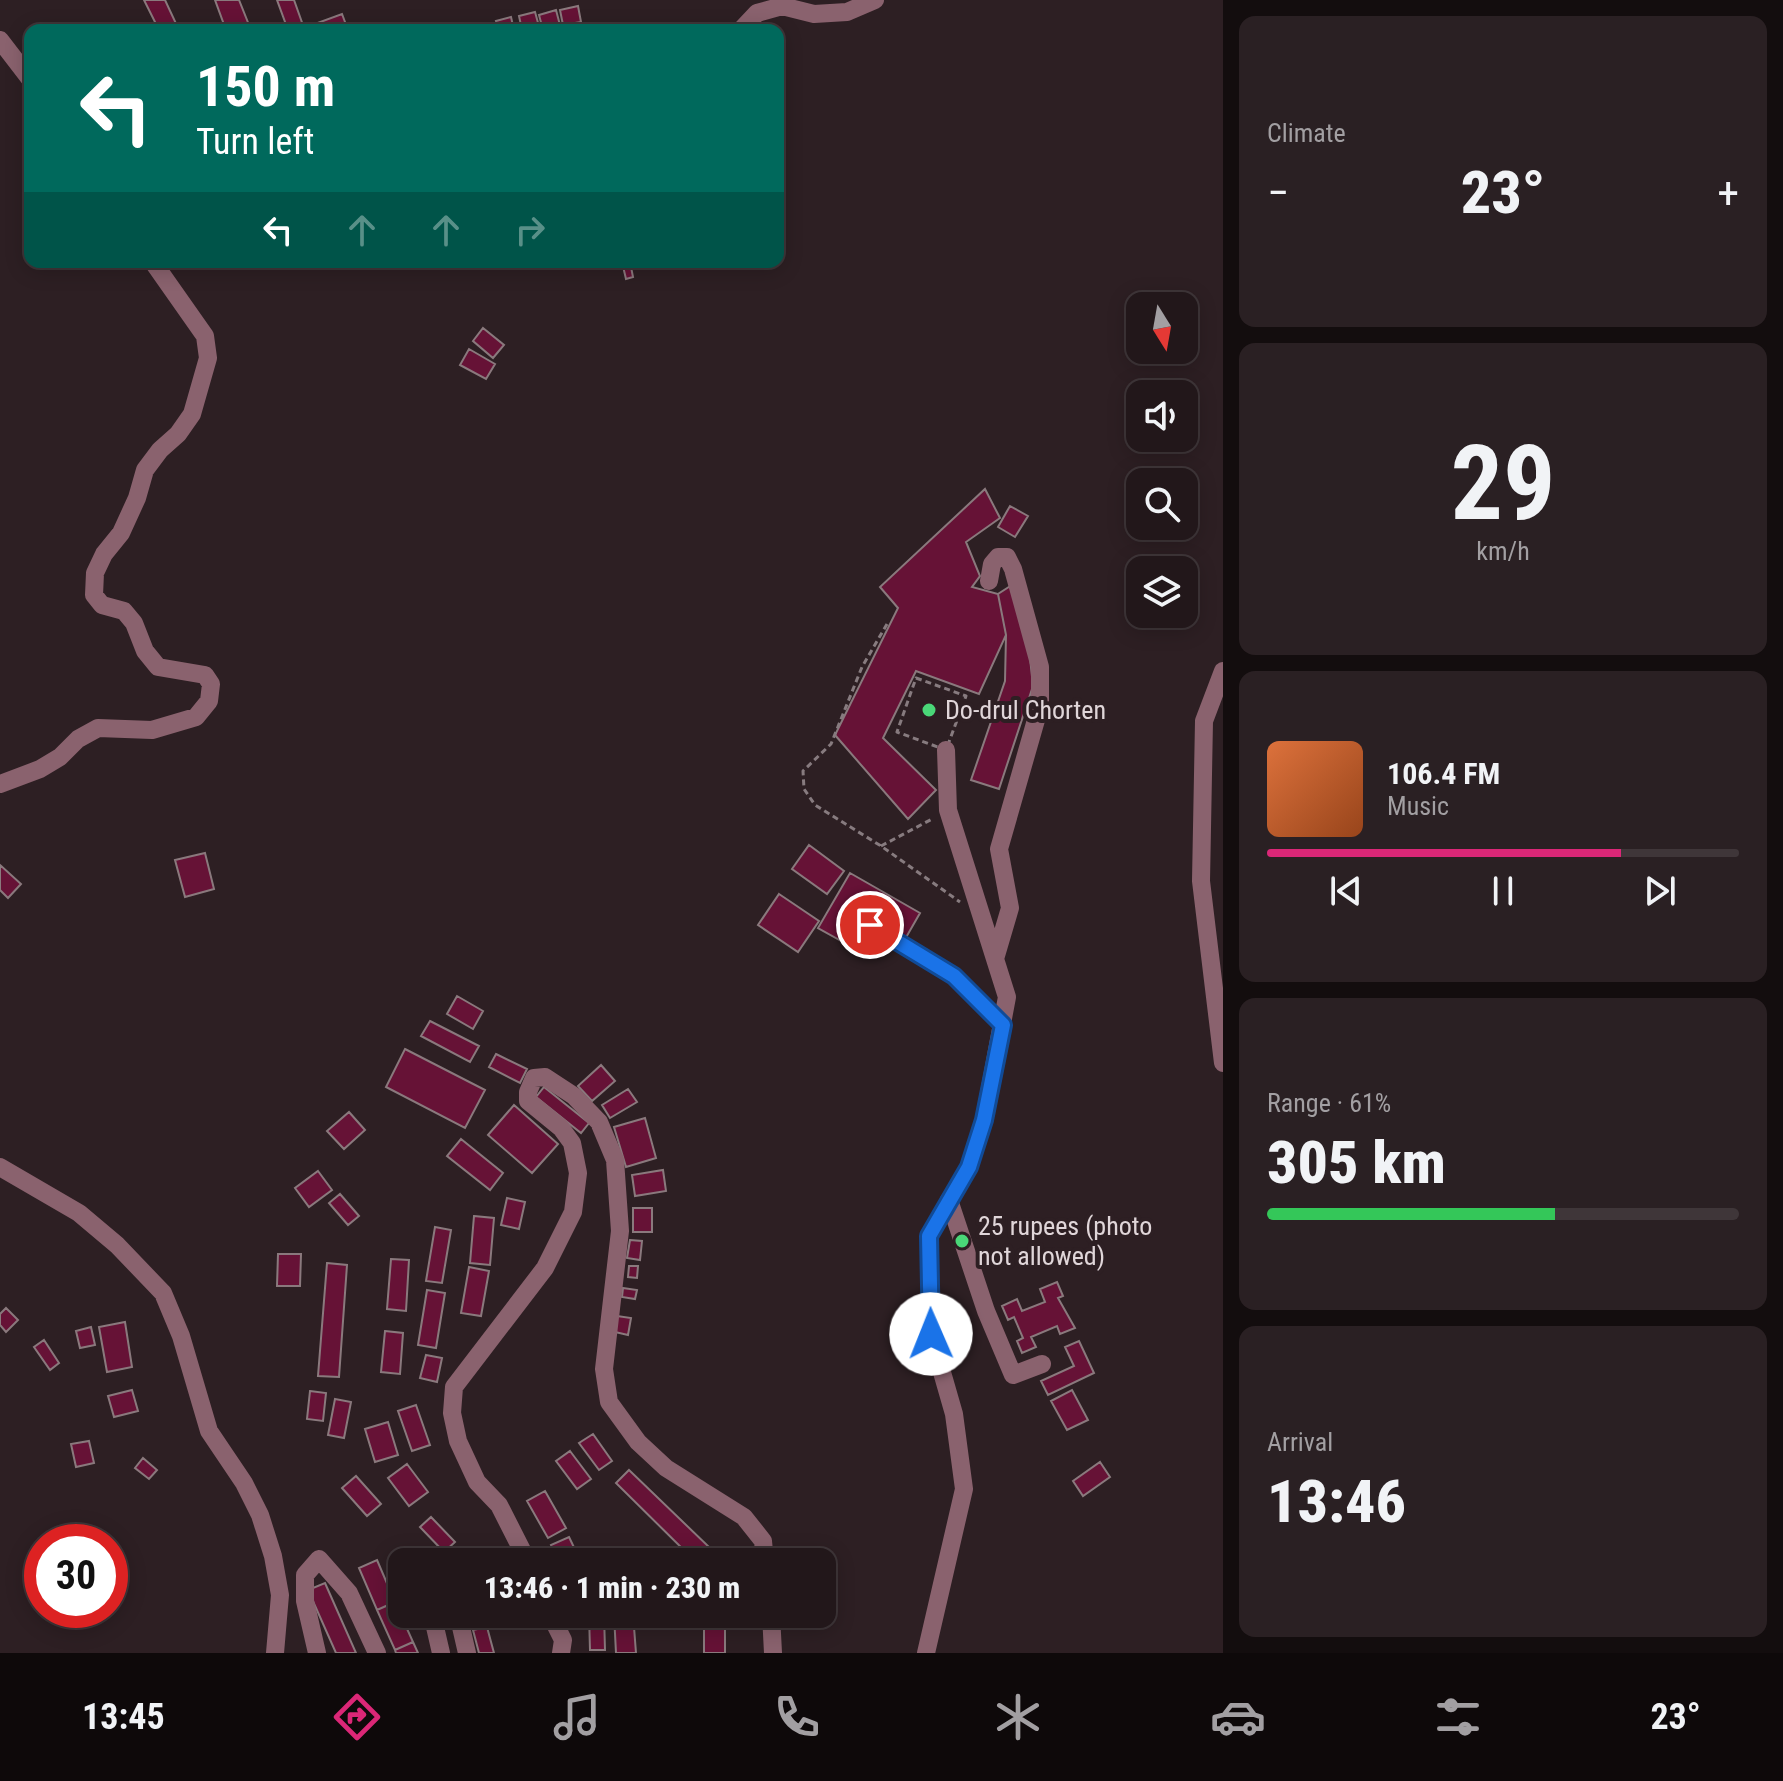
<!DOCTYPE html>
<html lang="en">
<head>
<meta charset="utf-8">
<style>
  :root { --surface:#22171a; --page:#2a2023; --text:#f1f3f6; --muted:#a29fa2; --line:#3f3639; --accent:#db2777 }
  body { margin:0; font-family:"Roboto Condensed",sans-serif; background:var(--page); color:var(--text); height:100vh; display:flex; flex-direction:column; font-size:30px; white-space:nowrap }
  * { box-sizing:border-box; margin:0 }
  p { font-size:26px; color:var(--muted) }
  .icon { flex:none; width:44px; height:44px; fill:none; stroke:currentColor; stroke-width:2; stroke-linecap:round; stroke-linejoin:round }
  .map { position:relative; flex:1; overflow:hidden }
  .panel { display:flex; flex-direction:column; gap:16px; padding:16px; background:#130d0e; width:560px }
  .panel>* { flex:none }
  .hud { position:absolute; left:24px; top:24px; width:760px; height:244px; border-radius:16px; box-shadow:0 4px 20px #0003,0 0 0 2px var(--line); background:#00695c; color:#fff; overflow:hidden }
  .needle { width:52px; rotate:169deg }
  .buttons { position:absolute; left:1126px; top:292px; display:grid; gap:16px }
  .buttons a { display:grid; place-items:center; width:72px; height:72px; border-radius:16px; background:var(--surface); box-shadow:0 4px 20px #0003,0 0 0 2px var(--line); font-size:40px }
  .speed { position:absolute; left:24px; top:1524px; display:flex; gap:16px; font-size:40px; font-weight:700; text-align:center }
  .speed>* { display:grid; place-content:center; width:104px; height:104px; border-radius:50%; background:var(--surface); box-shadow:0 4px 20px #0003,0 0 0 2px var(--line); line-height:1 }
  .speed .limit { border:12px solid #d22; background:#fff; color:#111 }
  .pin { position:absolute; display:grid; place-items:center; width:68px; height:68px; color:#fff; margin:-34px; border:4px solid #fff; border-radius:50%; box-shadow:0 2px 8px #0007 }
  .me { position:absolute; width:88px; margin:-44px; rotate:359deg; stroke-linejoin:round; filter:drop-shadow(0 0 6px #0008) }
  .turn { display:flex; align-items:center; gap:28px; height:168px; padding:0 40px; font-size:36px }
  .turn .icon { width:104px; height:104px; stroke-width:2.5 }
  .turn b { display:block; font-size:56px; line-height:68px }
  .lanes { display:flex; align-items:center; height:76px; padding:0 40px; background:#0003; justify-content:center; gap:40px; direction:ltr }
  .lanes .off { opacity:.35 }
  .big { font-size:60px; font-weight:800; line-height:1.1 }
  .panel .card { flex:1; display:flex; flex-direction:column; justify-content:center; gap:12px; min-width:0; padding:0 28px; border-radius:16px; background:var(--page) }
  .panel .dial { align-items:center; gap:0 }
  .dial b { font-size:104px; line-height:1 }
  .song { display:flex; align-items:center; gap:24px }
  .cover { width:96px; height:96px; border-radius:12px; background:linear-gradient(135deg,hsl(20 70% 55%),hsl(20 70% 35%)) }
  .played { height:8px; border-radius:4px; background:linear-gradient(90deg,var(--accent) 75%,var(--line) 75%) }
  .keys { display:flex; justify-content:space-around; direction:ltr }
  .heat { display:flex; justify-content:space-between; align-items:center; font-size:44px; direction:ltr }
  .charge { height:12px; border-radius:6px; background:linear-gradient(90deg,#34c759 61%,var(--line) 0) }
  .trip { position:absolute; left:388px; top:1548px; width:448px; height:80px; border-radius:16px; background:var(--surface); box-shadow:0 4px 20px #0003,0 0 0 2px var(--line); font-weight:800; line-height:80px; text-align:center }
  .tabs { display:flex; height:128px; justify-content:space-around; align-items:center; background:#0e090a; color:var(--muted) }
  .tabs .icon { width:56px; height:56px }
  .tabs .active { color:var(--accent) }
  .tabs b { font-size:36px; color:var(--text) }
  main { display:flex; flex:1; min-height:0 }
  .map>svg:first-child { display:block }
  .building { fill:#661236; stroke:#8a797d; stroke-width:2 }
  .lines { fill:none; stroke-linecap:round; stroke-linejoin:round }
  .path { stroke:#877b7f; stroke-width:3; stroke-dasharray:6 4; stroke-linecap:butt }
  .minor { stroke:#8a626e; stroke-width:18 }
  .route-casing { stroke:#114b97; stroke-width:20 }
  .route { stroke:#1a73e8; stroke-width:14 }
  .poi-dot { fill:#4ad778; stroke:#2d1f23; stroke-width:3 }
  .labels { text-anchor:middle; stroke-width:8; stroke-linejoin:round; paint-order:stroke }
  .poi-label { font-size:26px; fill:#e0d6d9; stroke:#2d1f23; text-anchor:start }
</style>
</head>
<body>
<main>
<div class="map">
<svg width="1223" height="1653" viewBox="0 0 1223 1653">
  <rect width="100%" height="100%" fill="#2d1f23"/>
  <path class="building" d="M144 0H165L179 30H159Z
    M215 0H239L251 30H226Z
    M277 0H294L304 28 342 14 348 30H288Z
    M578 6 581 22 563 25 560 10Z
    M556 10 561 29 543 30 539 15Z
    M535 12 540 30H522L519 16Z
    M511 17 514 30H499L496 21Z
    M622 262H630L633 277 626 279Z
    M483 328 504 345 493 358 473 341Z
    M469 349 495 364 486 379 460 365Z
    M985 489 1000 518 966 542 980 576 972 587 998 594 1006 635 979 694 916 671 883 738 936 790 908 819 835 735 898 608 880 587Z
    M1010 506 1028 516 1015 537 998 527Z
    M1015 583 1027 630 1033 686 999 789 971 780 1005 681 1006 635 998 594Z
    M809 845 844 871 827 894 792 869Z
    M205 853 214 889 185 897 175 860Z
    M0 865 21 884 8 898 0 890Z
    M850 873 920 913 904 941 868 920 852 947 818 928Z
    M779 894 819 921 798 952 758 925Z
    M457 996 483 1011 473 1029 447 1014Z
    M430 1021 479 1046 470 1062 421 1036Z
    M405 1049 485 1090 465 1128 386 1087Z
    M496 1054 527 1069 520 1083 489 1067Z
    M601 1065 615 1081 592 1101 578 1086Z
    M544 1087 589 1123 581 1133 536 1097Z
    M628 1089 637 1102 610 1118 602 1105Z
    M514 1105 558 1144 532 1173 488 1135Z
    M349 1112 365 1130 344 1149 327 1131Z
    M645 1118 656 1158 626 1167 614 1127Z
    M461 1139 503 1173 490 1190 447 1156Z
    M663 1170 666 1191 635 1196 632 1175Z
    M318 1171 332 1190 309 1207 295 1188Z
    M340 1194 359 1216 348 1225 329 1203Z
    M507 1198 525 1202 519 1229 501 1225Z
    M633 1208H652V1232H633Z
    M474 1216 494 1218 490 1265 470 1263Z
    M435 1227 451 1230 442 1283 426 1281Z
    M630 1240 642 1241 640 1260 627 1258Z
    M278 1254H301L300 1286H277Z
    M391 1259 409 1260 406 1311 387 1309Z
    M327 1263 347 1265 339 1377 318 1376Z
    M629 1266H638L637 1278 628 1277Z
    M469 1267 489 1271 481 1316 461 1313Z
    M1057 1282 1063 1296 1058 1298 1075 1328 1060 1334 1057 1326 1031 1337 1036 1347 1022 1353 1017 1341 1023 1338 1014 1317 1008 1320 1002 1306 1017 1299 1022 1311 1045 1302 1040 1289Z
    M623 1288 637 1290 635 1299 622 1297Z
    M427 1290 445 1293 436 1348 418 1345Z
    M6 1308 18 1320 6 1332 0 1325V1314Z
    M617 1316 631 1318 628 1335 615 1332Z
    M125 1322 132 1367 107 1372 99 1327Z
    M91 1327 95 1345 80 1348 76 1331Z
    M385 1331 403 1333 400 1374 381 1372Z
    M44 1340 59 1363 50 1370 34 1347Z
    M1079 1341 1094 1373 1048 1395 1041 1381 1074 1366 1065 1347Z
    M426 1355 442 1358 437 1382 420 1378Z
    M132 1390 138 1411 114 1417 108 1396Z
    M1072 1390 1088 1420 1067 1430 1051 1401Z
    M310 1391 326 1393 323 1421 307 1419Z
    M335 1399 351 1402 344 1438 328 1435Z
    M416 1405 430 1445 412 1451 398 1411Z
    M388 1422 398 1455 375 1462 365 1429Z
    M593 1434 612 1461 599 1470 579 1443Z
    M89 1441 94 1463 76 1467 71 1444Z
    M570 1451 591 1479 577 1489 556 1461Z
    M143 1458 157 1470 149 1479 135 1468Z
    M1100 1462 1110 1477 1083 1496 1073 1481Z
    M407 1464 428 1492 409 1506 388 1478Z
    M629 1470 710 1548 696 1562 616 1483Z
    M356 1476 381 1504 367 1516 342 1488Z
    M545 1491 566 1528 548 1538 527 1501Z
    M431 1517 455 1542 444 1552 420 1527Z
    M569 1537 581 1562H559L551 1545Z
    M466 1551 471 1562H453L451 1558Z
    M377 1560 395 1602 377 1610 359 1568Z
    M325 1583 356 1653H336L308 1590Z
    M395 1602 413 1642 395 1650 377 1610Z
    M472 1614H485L487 1622 474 1625Z
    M589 1614H604L605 1650H590Z
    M614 1614H633L636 1653H616Z
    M704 1614H725V1653H704Z
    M487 1627 494 1653H479L473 1630Z
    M413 1642 418 1653H396L395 1650Z"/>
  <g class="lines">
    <path class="path" d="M887 624 862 667 831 744 803 771 804 789 815 805 881 846 960 902
      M916 678 966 696 946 750 897 732Z
      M881 846 934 818"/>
    <path class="minor" d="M741 30 757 13 782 6 814 14 847 12 875 0
      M0 40 30 79
      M989 581 992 564 998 557H1007L1013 569 1040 667V706L999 849 1010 908 995 959
      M1223 671 1204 721 1201 881 1223 1063
      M0 784 40 769 60 757 78 739 98 728 152 730 196 717 209 701 211 684 205 675 158 667 145 651 134 623 124 611 102 605 94 595 95 573 104 554 121 533 137 498 145 470 160 450 178 434 192 414 208 358 205 336 153 262
      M870 925 954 976 1003 1025
      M0 1167 79 1213 117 1245 163 1293 181 1336 209 1431 244 1483 260 1515 273 1556 280 1595 275 1653
      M949 1200 986 1311 1013 1375 1042 1364
      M427 1562V1558L433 1562
      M528 1562 499 1505 477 1482 458 1441 452 1413 454 1387 545 1268 573 1212 578 1173 572 1143 561 1128 528 1101V1092L534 1078 545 1077 574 1096 599 1122 615 1160 620 1231 604 1369 609 1402 638 1442 666 1468 744 1517 763 1541 765 1562
      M432 1614 441 1653
      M458 1614 467 1653
      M550 1614 563 1640 561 1653
      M771 1614 773 1653
      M317 1653 305 1601V1575L319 1559 349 1593 377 1653
      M926 1653 964 1489 954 1414 931 1334 929 1236 969 1167 984 1120 1007 997 948 810 946 750"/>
  </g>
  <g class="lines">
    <g class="route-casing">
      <path id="route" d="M870 925 954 976 1003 1025 984 1120 969 1167 929 1236 931 1334"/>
    </g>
    <use href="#route" class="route"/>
  </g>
  <g class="poi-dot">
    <circle cx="929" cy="710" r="8"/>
    <circle cx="962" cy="1241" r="8"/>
  </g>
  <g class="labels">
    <g class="poi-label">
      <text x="945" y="719">Do-drul Chorten</text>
      <text x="978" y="1235">25 rupees (photo<tspan x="978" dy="30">not allowed)</tspan></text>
    </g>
  </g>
</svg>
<div class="buttons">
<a><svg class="needle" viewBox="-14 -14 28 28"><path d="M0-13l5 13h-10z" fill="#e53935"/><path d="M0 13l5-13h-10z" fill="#a29fa2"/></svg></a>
<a><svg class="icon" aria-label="sound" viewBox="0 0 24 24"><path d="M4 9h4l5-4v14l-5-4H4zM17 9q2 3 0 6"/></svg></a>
<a><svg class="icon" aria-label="search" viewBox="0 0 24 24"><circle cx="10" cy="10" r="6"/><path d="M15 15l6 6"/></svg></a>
<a><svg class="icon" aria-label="layers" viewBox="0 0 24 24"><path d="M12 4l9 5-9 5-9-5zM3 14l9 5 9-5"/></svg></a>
</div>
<div class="speed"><div class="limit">30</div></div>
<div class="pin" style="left:870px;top:925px;background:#d93025"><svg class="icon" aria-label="arrive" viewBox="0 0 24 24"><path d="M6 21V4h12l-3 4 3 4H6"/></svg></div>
<svg class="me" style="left:931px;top:1334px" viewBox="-20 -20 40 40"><circle r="19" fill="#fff"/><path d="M0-13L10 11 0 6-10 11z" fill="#1a73e8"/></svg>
<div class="trip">13:46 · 1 min · 230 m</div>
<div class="hud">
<div class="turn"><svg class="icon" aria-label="left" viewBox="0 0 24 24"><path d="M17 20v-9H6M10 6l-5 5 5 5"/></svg><div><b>150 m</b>Turn left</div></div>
<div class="lanes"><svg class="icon" aria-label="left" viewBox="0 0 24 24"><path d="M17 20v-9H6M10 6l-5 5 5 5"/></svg><svg class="icon off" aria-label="ahead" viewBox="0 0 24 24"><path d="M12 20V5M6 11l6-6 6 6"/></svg><svg class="icon off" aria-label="ahead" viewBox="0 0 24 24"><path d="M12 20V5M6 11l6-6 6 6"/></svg><svg class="icon off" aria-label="right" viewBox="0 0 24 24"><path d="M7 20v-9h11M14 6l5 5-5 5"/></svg></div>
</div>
</div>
<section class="panel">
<div class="card"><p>Climate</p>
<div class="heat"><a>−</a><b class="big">23°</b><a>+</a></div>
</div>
<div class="card dial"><b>29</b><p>km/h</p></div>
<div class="card">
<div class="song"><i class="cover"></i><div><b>106.4 FM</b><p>Music</p></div></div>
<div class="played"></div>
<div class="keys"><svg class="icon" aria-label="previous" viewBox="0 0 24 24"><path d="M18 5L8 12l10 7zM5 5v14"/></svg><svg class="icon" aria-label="pause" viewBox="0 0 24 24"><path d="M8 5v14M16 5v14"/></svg><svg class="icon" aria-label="next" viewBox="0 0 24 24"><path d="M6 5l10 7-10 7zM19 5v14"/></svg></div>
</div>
<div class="card"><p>Range · 61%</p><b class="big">305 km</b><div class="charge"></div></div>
<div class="card"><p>Arrival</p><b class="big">13:46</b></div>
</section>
</main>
<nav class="tabs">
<b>13:45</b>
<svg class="icon active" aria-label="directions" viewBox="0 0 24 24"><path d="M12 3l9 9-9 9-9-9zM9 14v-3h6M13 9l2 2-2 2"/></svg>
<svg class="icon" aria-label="music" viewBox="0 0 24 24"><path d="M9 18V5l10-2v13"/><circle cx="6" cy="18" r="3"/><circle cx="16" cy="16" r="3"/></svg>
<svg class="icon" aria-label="phone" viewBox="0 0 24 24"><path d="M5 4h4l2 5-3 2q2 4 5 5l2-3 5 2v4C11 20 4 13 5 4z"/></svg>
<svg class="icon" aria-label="climate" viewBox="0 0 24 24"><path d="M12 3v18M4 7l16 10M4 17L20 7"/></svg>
<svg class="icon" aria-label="car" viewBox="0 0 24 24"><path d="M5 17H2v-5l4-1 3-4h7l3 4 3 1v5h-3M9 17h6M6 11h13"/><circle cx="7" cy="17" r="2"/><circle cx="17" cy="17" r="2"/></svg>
<svg class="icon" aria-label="filters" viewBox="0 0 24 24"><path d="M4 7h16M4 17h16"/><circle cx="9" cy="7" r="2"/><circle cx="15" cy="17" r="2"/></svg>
<b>23°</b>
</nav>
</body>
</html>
